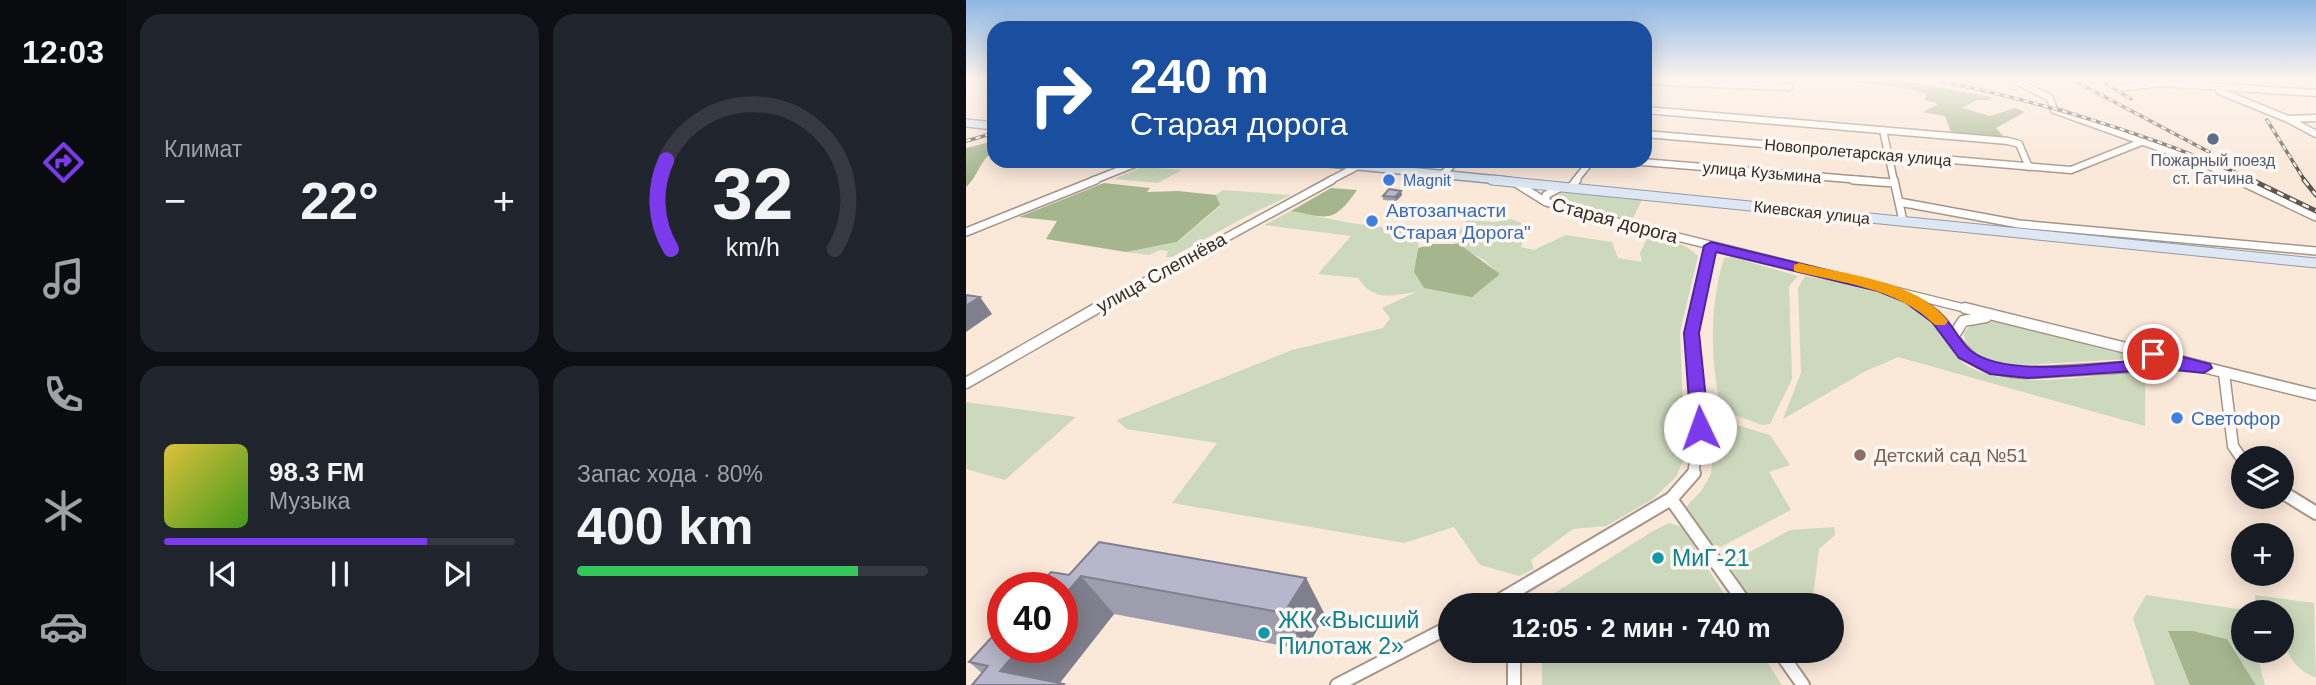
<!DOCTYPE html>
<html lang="ru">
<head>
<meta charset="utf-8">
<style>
  :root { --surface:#171b24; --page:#20242c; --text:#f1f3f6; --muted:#9ea1a6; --line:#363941; --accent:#7c3aed }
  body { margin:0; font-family:Helvetica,sans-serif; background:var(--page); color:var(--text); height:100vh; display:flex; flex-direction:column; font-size:26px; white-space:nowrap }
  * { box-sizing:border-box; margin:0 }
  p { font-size:23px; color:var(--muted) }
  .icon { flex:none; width:38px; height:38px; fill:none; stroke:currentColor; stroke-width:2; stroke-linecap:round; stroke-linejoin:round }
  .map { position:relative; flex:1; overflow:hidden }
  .sheet { display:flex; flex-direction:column; gap:14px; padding:14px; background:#0d0f14; width:840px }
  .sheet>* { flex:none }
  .top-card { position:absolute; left:21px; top:21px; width:665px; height:147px; border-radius:21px; box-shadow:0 4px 18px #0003; background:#1a4fa0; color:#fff; overflow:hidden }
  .tools { position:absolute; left:1265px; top:446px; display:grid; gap:14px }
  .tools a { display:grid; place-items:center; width:63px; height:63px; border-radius:50%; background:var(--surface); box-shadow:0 4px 18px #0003; font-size:35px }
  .speed { position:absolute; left:21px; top:572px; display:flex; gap:14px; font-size:35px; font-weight:700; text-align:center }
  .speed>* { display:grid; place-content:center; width:91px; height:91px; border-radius:50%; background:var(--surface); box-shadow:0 4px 18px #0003; line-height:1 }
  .speed .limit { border:10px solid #d22; background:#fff; color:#111 }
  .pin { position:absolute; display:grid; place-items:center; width:60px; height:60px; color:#fff; margin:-30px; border:4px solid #fff; border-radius:50%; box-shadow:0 2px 7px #0007 }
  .me { position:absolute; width:77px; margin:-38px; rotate:357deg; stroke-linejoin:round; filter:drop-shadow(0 0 5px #0008) }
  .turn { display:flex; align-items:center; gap:24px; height:147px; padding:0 28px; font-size:32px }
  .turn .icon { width:91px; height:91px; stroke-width:2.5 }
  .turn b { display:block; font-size:49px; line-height:60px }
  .big { font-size:52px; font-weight:600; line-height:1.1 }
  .sheet .widget { flex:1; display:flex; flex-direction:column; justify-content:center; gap:10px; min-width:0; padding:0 24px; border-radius:21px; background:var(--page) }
  .sheet .dial { align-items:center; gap:0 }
  .dial svg { height:182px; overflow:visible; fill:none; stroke:var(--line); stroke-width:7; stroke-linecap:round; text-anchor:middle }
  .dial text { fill:var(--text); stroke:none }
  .song { display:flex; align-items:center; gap:21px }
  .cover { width:84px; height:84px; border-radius:10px; background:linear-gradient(135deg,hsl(50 70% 55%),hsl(100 70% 35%)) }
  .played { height:7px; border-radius:4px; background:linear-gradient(90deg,var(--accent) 75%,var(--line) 75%) }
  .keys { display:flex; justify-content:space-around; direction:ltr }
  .heat { display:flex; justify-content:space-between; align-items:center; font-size:38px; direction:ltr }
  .charge { height:10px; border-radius:5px; background:linear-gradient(90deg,#34c759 80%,var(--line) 0) }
  .sheet .tiles { flex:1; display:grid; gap:14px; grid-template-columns:repeat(2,1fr) }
  .trip { position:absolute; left:472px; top:593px; width:406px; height:70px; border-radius:35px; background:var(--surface); box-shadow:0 4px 18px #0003; font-weight:600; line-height:70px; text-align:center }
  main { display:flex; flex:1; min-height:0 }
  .tab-bar { display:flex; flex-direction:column; width:126px; justify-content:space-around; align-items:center; background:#090b0e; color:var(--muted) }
  .tab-bar .icon { width:49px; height:49px }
  .tab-bar .active { color:var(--accent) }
  .tab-bar b { font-size:32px; color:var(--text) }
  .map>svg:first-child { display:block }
  .green { fill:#cdd9bd }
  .forest { fill:#a5b68e }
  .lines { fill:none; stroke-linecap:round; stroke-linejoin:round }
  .minor-far3-casing { stroke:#a69587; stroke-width:9 }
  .minor-far2-casing { stroke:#a69587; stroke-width:10 }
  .minor-far1-casing { stroke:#a69587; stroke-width:13 }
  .minor-casing { stroke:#a69587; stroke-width:16 }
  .major-far1-casing { stroke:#939ca7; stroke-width:10 }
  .major-casing { stroke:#939ca7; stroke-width:11 }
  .minor-far3 { stroke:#fff; stroke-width:6 }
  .minor-far2 { stroke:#fff; stroke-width:7 }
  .minor-far1 { stroke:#fff; stroke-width:10 }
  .minor { stroke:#fff; stroke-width:12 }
  .major-far1 { stroke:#dde8f4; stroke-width:7 }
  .major { stroke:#dde8f4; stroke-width:9 }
  .rail-far1-casing { stroke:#5f564e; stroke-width:3.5 }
  .rail-casing { stroke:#5f564e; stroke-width:5 }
  .rail-far1 { stroke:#fff7f1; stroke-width:2; stroke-dasharray:5; stroke-linecap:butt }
  .rail { stroke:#fff7f1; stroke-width:2.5; stroke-dasharray:7; stroke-linecap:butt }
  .wall { fill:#9d9dae }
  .shaded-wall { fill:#807f8d }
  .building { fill:#b7b6ca; stroke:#807f8d; stroke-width:2 }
  .route { fill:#7c3aed; stroke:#51269a; stroke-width:2 }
  .slow { fill:#f59e0b }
  .service-dot { fill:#5c6f8a; stroke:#fff7f1; stroke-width:2.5 }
  .shop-dot { fill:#3f7fe0; stroke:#fff7f1; stroke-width:2.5 }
  .education-dot { fill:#8d6e63; stroke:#fff7f1; stroke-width:2.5 }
  .culture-dot { fill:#0f9aa8; stroke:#fff7f1; stroke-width:2.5 }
  .labels { text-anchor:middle; stroke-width:7; stroke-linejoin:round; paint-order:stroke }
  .far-street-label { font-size:16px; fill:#342d27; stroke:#fff7f1 }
  .far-service-label { font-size:16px; fill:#4e5e75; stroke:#fff7f1 }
  .far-shop-label { font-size:16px; fill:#366cbe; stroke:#fff7f1; text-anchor:start }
  .shop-label { font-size:19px; fill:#366cbe; stroke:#fff7f1; text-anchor:start }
  .street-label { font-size:19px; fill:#342d27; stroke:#fff7f1 }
  .education-label { font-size:19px; fill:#785e54; stroke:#fff7f1; text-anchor:start }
  .near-culture-label { font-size:23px; fill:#0d838f; stroke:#fff7f1; text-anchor:start }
</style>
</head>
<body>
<main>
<nav class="tab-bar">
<b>12:03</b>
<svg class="icon active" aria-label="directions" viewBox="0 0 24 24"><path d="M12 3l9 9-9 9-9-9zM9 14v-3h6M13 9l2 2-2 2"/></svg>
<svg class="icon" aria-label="music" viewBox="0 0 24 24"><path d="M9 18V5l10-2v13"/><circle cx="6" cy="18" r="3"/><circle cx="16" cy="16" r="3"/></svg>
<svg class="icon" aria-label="phone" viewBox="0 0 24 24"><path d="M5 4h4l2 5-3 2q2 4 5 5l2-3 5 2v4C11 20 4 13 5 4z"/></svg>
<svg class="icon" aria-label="climate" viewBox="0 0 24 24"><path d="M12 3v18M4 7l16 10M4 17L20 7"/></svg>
<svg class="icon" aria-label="car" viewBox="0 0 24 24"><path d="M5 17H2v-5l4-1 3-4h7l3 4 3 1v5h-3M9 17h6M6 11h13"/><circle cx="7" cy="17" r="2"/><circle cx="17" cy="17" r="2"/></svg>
</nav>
<section class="sheet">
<div class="tiles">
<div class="widget"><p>Климат</p>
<div class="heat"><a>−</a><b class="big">22°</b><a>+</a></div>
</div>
<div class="widget dial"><svg viewBox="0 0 100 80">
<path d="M14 69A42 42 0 1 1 86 69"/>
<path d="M14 69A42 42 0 0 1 12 30" stroke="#7c3aed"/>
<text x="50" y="56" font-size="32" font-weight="700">32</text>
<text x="50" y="72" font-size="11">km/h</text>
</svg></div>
<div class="widget">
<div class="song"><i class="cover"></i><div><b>98.3 FM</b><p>Музыка</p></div></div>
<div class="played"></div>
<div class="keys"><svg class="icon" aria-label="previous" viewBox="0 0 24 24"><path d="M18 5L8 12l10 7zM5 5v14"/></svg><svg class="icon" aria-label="pause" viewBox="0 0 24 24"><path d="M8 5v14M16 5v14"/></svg><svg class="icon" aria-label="next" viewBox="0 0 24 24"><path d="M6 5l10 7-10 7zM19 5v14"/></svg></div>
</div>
<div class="widget"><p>Запас хода · 80%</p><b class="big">400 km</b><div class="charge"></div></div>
</div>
</section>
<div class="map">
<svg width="1350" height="685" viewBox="0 0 1350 685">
  <rect width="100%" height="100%" fill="#fae8d9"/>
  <path class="green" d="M176 167 216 170 192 183 148 179Z
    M257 190 325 195 279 217 206 257H200L202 251 194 250 183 255 160 252 212 242 254 206 250 195Z
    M596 193H602L676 200 667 218 658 219 590 199V196Z
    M325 211 384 223 448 231 453 241 448 272 533 274 518 260 486 242 501 220 529 222 545 219 562 226 555 247 568 250 600 235 646 242 652 258 676 262 674 253 681 239C699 236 720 244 732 256L714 332 719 456 710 477 687 499 640 526 607 529 565 560 568 569 553 576 514 565 488 527 438 543 206 503 251 443 160 429 151 420 326 350 417 328 424 318 416 308 450 292C426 295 409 303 392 278L352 274 385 236 298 225Z
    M766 257 832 276 823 286 826 379 804 424 796 425 755 410C744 358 743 309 758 258Z
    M839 276C875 282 940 290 965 318 979 332 986 359 1005 368 1056 391 1121 375 1175 371L1179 376V426L932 357 898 372 817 419 835 373 832 288Z
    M1016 321H1031L1160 355 1162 359 1039 366C1022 361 1000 353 998 333L1005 325Z
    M0 402 110 417 39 480 0 469Z
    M750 419 804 435 824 465 803 472 825 510 749 550 719 508 736 490 745 474Z
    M703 523 716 527 765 605H576V601L687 531Z
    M868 527 869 535 853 549 846 605H789L762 564 824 530Z
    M1180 595 1291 612 1289 595 1348 603 1350 678C1320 666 1316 642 1316 612H1278V651H1290L1299 685H1290L1261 639 1226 631 1202 632 1224 685H1189L1167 618Z
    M576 651H794L816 685H576Z"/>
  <path class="forest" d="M935 80 1026 97 1024 100H1011L996 108 1024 116 1049 108 1059 112 1030 128 1041 140 986 135 979 116 957 112 972 104 959 100 960 93 906 83 834 81Z
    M28 141V151C14 159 12 177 0 187V148Z
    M138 183 184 188 181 192 212 191 250 195 254 205 211 242 160 252 80 239 91 221 53 217Z
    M365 188 391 190C367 224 363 218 325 211Z
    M467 244H493L534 274 506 297 458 288 448 272 452 248Z
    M1202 631H1227L1261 639 1290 685H1224Z"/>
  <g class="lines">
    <g class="minor-far3-casing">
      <path id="minor-far3" d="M1048 80 1084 98 1088 110 1239 164 1275 181
        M679 81 823 87
        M1152 88 1194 83 1350 93
        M1253 91 1322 119 1350 134
        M679 110 1042 141 1053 144 1063 167
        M1323 119 1350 118
        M917 130 928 181
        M679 134 1105 170 1178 141
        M664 161 908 181
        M476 175 490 161
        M126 181 176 161
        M363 181 392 166
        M609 181 625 161"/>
    </g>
    <g class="minor-far2-casing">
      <path id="minor-far2" d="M887 180 928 183
        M928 180 937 221
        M1272 180 1350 217
        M548 182 580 202 631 217 1006 310
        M604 188 611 180
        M580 202V195L595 187
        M933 202 1053 224 1350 251
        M0 232 130 180
        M941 298 960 310
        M127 310 366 180
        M731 310 745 246"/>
    </g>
    <g class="minor-far1-casing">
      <path id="minor-far1" d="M958 308C1001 342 992 370 1060 373L1213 364
        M999 308 1350 395
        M987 337 997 321 1020 317
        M1258 373 1267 446 1278 462
        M0 383 131 308
        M727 475 734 428 726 333 731 308"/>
    </g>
    <g class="minor-casing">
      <path id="minor" d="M1316 492 1350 513
        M705 499 781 606
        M524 606 705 499 728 473
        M548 651V685
        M813 651 837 685
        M371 685 485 626"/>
    </g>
    <g class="major-far1-casing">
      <path id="major-far1" d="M0 123 28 126
        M342 161 543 181"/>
    </g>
    <g class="major-casing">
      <path id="major" d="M526 180 1350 263"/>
    </g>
    <use href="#minor-far3" class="minor-far3"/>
    <use href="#minor-far2" class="minor-far2"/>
    <use href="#minor-far1" class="minor-far1"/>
    <use href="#minor" class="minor"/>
    <use href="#major-far1" class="major-far1"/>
    <use href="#major" class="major"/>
    <g class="rail-far1-casing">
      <path id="rail-far1" d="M970 80C1080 103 1187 135 1289 181
        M1107 80 1243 152
        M1134 80 1165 99
        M1301 120 1339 181
        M0 141 28 133"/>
    </g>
    <g class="rail-casing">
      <path id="rail" d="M1286 180 1350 211
        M1338 180 1350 195"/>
    </g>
    <use href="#rail-far1" class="rail-far1"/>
    <use href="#rail" class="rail"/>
  </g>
  <path class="wall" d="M435 191 436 195 430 201 417 200V196Z
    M103 575 340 578 359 615 340 650 148 614 94 683 99 685H6L16 673 3 662Z"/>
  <path class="shaded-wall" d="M435 191 436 195 430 201 429 197Z
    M14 297 26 314 0 332V306Z
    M115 576 148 614 92 685 34 671 54 648H96V598Z
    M340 578 359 615 340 650 318 613Z"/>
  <path class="building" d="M423 189 435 191 429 197 417 196Z
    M0 295 14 297 0 306Z
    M133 542 340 578 318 613 115 576 96 598V588H70L85 572 103 575Z
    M37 625V648H54L34 671 98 684 97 685H6L22 666 3 662Z"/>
  <linearGradient id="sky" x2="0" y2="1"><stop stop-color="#8db7e4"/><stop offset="0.45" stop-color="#fdf5ee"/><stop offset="1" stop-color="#fdf5ee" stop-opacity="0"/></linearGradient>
  <rect width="1350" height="176" fill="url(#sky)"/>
  <path class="route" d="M745 242 922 285C942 293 964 301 978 317 988 327 994 342 1005 351 1041 379 1141 362 1186 359L1179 354 1187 349 1244 364 1246 368 1238 373 1199 369 1062 378 1024 374 993 358 966 322 939 302 912 291 750 252 733 333 743 428 740 433H727L725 428 718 333 738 246Z"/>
  <path class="slow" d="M833 263C880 275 950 280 982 321L979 325H969C932 288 876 283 828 271V265Z"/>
  <circle class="service-dot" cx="1247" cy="139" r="7"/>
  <g class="shop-dot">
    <circle cx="423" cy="180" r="7"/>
    <circle cx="406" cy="221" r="7"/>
    <circle cx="1211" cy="418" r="7"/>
  </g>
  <circle class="education-dot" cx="894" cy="455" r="7"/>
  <g class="culture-dot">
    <circle cx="692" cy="558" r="7"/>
    <circle cx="298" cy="633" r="7"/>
  </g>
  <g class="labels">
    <g class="far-street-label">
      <text transform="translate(892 152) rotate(5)" y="6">Новопролетарская улица</text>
      <text transform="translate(796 172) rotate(5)" y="6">улица Кузьмина</text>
      <text transform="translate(846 212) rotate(6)" y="6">Киевская улица</text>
    </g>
    <g class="far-service-label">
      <text x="1247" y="166">Пожарный поезд<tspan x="1247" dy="18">ст. Гатчина</tspan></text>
    </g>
    <g class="far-shop-label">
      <text x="437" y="186">Magnit</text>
    </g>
    <g class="shop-label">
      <text x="420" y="217">Автозапчасти<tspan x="420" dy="22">"Старая Дорога"</tspan></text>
      <text x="1225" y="425">Светофор</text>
    </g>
    <g class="street-label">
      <text transform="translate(649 220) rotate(15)" y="7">Старая дорога</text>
      <text transform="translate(195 272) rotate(-29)" y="7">улица Слепнёва</text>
    </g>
    <g class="education-label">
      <text x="908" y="462">Детский сад №51</text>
    </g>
    <g class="near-culture-label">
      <text x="706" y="566">МиГ-21</text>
      <text x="312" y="628">ЖК «Высший<tspan x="312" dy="26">Пилотаж 2»</tspan></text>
    </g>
  </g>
</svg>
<div class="tools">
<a><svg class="icon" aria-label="layers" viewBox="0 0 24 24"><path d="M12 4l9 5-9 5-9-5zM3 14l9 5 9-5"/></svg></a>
<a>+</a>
<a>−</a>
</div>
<div class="speed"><div class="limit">40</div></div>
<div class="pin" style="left:1187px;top:354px;background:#d93025"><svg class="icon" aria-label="arrive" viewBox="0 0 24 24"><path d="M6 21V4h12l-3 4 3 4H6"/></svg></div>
<svg class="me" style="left:734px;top:428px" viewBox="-20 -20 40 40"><circle r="19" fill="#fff"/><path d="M0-13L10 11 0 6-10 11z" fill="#7c3aed"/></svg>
<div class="trip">12:05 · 2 мин · 740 m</div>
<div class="top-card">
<div class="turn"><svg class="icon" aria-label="right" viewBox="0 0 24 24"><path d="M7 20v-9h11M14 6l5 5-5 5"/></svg><div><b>240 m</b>Старая дорога</div></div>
</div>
</div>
</main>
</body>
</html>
